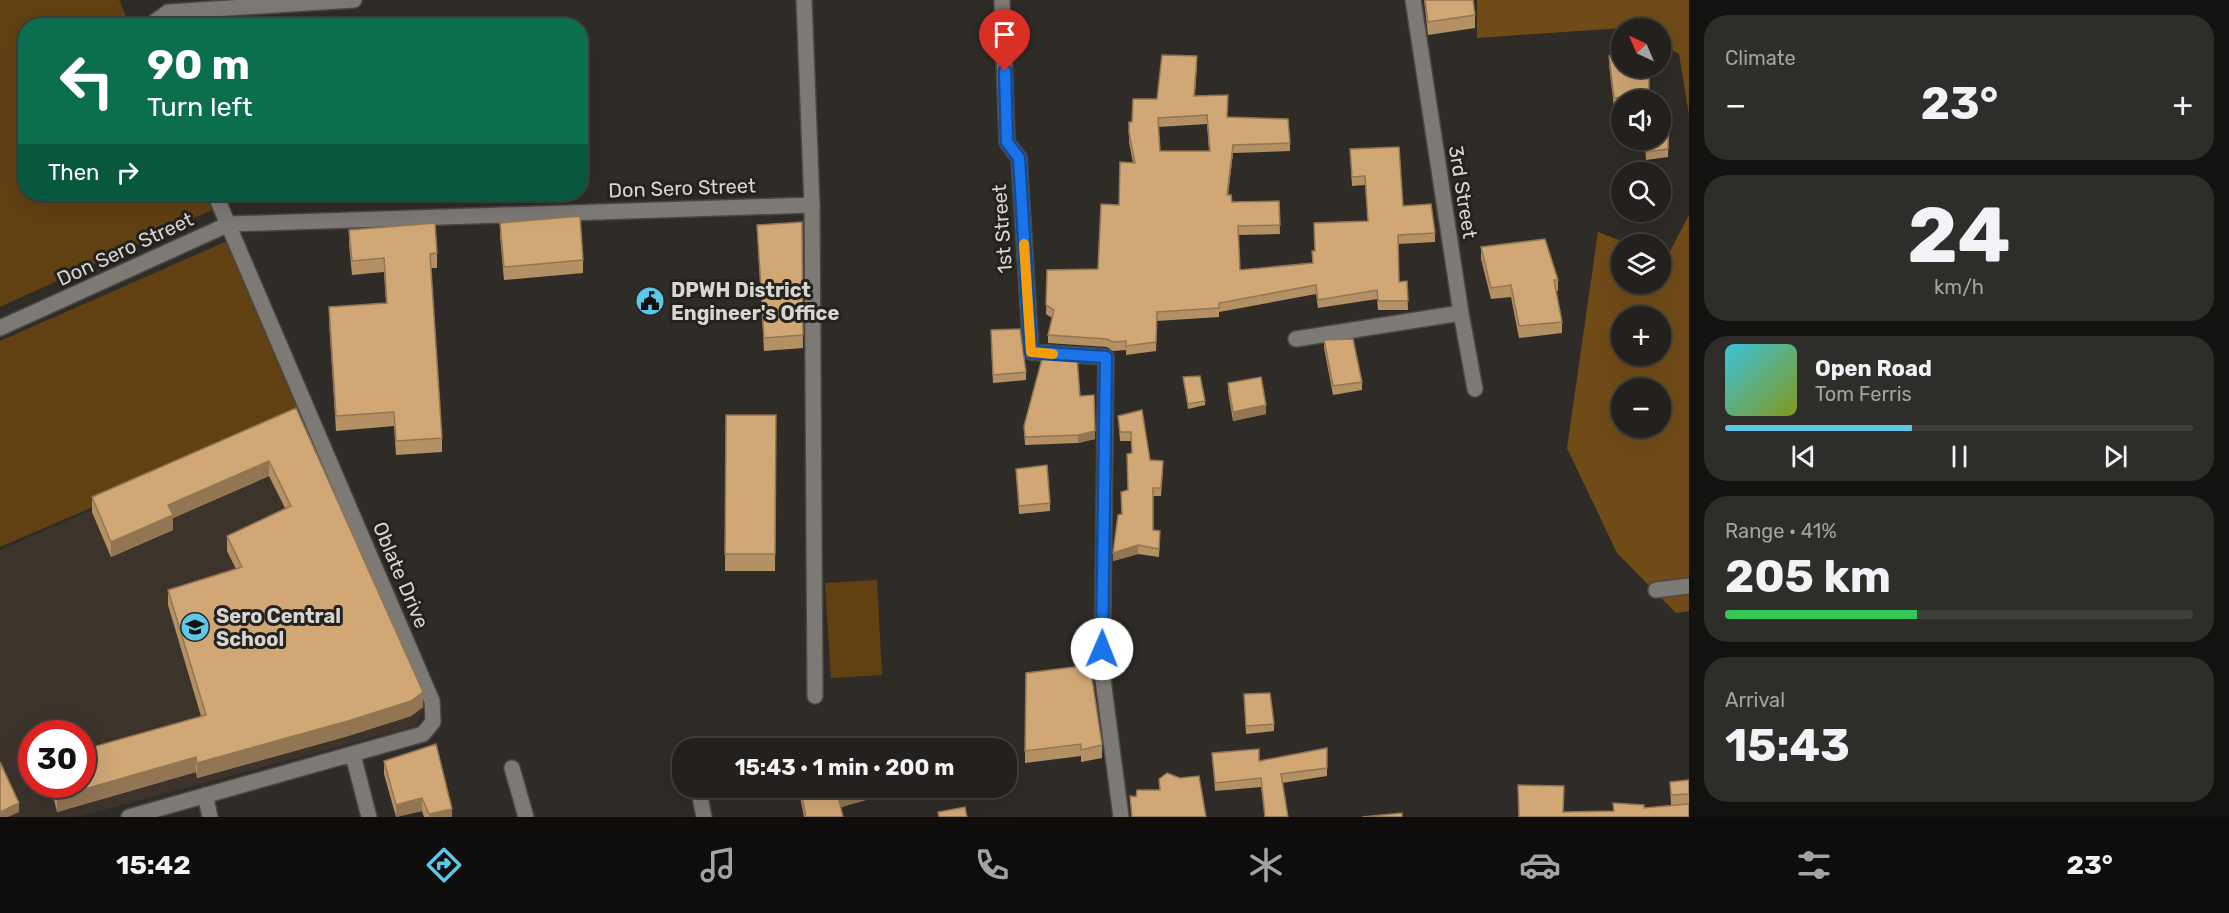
<!DOCTYPE html>
<html lang="en">
<head>
<meta charset="utf-8">
<style>
  :root { --surface:#23201d; --page:#2f2d2a; --text:#f1f3f6; --muted:#a3a3a4; --line:#403e3b; --accent:#5dc7e8 }
  body { margin:0; font-family:Rubik,sans-serif; background:var(--page); color:var(--text); height:100vh; display:flex; flex-direction:column; font-size:22px; white-space:nowrap }
  * { box-sizing:border-box; margin:0 }
  p { font-size:20px; color:var(--muted) }
  .icon { flex:none; width:33px; height:33px; fill:none; stroke:currentColor; stroke-width:2; stroke-linecap:round; stroke-linejoin:round }
  .map { position:relative; flex:1; overflow:hidden }
  .drawer { display:flex; flex-direction:column; gap:15px; padding:15px; background:#131210; width:540px }
  .drawer>* { flex:none }
  .guide { position:absolute; left:18px; top:18px; width:570px; height:183px; border-radius:24px; box-shadow:0 6px 24px #0002,0 0 0 2px var(--line); background:#0b6e4f; color:#fff; overflow:hidden }
  .needle { width:39px; rotate:316deg }
  .buttons { position:absolute; left:1611px; top:18px; display:grid; gap:12px }
  .buttons a { display:grid; place-items:center; width:60px; height:60px; border-radius:50%; background:var(--surface); box-shadow:0 6px 24px #0002,0 0 0 2px var(--line); font-size:30px }
  .speed { position:absolute; left:18px; top:720px; display:flex; gap:12px; font-size:30px; font-weight:700; text-align:center }
  .speed>* { display:grid; place-content:center; width:78px; height:78px; border-radius:50%; background:var(--surface); box-shadow:0 6px 24px #0002,0 0 0 2px var(--line); line-height:1 }
  .speed .limit { border:9px solid #d22; background:#fff; color:#111 }
  .pin { position:absolute; display:grid; place-items:center; width:51px; height:51px; color:#fff; margin:-62px -26px; border-radius:50% 50% 50% 0; rotate:-45deg; box-shadow:0 0 6px #0007 }
  .pin .icon { rotate:45deg }
  .me { position:absolute; width:66px; margin:-33px; rotate:1deg; stroke-linejoin:round; filter:drop-shadow(0 0 4px #0008) }
  .turn { display:flex; align-items:center; gap:21px; height:126px; padding:0 30px; font-size:27px }
  .turn .icon { width:78px; height:78px; stroke-width:2.5 }
  .turn b { display:block; font-size:42px; line-height:51px }
  .then { display:flex; align-items:center; height:57px; padding:0 30px; background:#0003; gap:12px; font-size:22px }
  .big { font-size:45px; font-weight:700; line-height:1.1 }
  .drawer .card { flex:1; display:flex; flex-direction:column; justify-content:center; gap:9px; min-width:0; padding:0 21px; border-radius:24px; background:var(--page) }
  .drawer .dial { align-items:center; gap:0 }
  .dial b { font-size:78px; line-height:1 }
  .song { display:flex; align-items:center; gap:18px }
  .cover { width:72px; height:72px; border-radius:9px; background:linear-gradient(135deg,hsl(190 70% 55%),hsl(70 70% 35%)) }
  .played { height:6px; border-radius:3px; background:linear-gradient(90deg,var(--accent) 40%,var(--line) 40%) }
  .keys { display:flex; justify-content:space-around; direction:ltr }
  .heat { display:flex; justify-content:space-between; align-items:center; font-size:33px; direction:ltr }
  .charge { height:9px; border-radius:4px; background:linear-gradient(90deg,#34c759 41%,var(--line) 0) }
  .trip { position:absolute; left:672px; top:738px; width:345px; height:60px; border-radius:24px; background:var(--surface); box-shadow:0 6px 24px #0002,0 0 0 2px var(--line); font-weight:700; line-height:60px; text-align:center }
  .dock { display:flex; height:96px; justify-content:space-around; align-items:center; background:#0e0d0c; color:var(--muted) }
  .dock .icon { width:42px; height:42px }
  .dock .on { color:var(--accent) }
  .dock b { font-size:27px; color:var(--text) }
  main { display:flex; flex:1; min-height:0 }
  .map>svg:first-child { display:block }
  .built { fill:#3c342b; fill-rule:evenodd }
  .green { fill:#614012 }
  .forest { fill:#704b17; fill-rule:evenodd }
  .lines { fill:none; stroke-linecap:round; stroke-linejoin:round }
  .street-casing { stroke:#494643; stroke-width:18 }
  .secondary-casing { stroke:#494643; stroke-width:18 }
  .street { stroke:#7d7974; stroke-width:15 }
  .secondary { stroke:#7d7974; stroke-width:15 }
  .wall { fill:#b49065; fill-rule:evenodd }
  .shaded-wall { fill:#927552 }
  .building { fill:#d1a775; stroke:#927552; stroke-width:1.5; fill-rule:evenodd }
  .route-casing { stroke:#114b97; stroke-width:15 }
  .route { stroke:#1a73e8; stroke-width:10 }
  .slow { stroke:#f59e0b; stroke-width:10 }
  .labels { text-anchor:middle; stroke-width:6; stroke-linejoin:round; paint-order:stroke }
  .street-label { font-size:20px; fill:#d8d6d3; stroke:#25221d }
  .poi-label { font-size:20px; font-weight:bold; fill:#d8d6d3; stroke:#25221d; text-anchor:start }
</style>
</head>
<body>
<main>
<div class="map">
<svg width="1689" height="817" viewBox="0 0 1689 817">
  <rect width="100%" height="100%" fill="#2f2b27"/>
  <path class="built" d="M297 420 426 704 416 726 77 817H0V550ZM32 734H82V784H32Z"/>
  <path class="green" d="M0 0H119L130 25 26 26V194H205L212 210 0 307Z
    M227 241 303 417 0 547V341Z
    M877 580 882 675 831 678 825 583Z"/>
  <path class="forest" d="M1477 0H1689V115L1679 54 1661 44 1660 28H1622L1477 38Z
    M1689 215V611L1676 613 1617 553 1567 448 1598 232 1630 244H1622V284H1660L1661 257 1666 259ZM1622 316H1660V356H1622ZM1622 388H1660V428H1622Z"/>
  <g class="lines">
    <g class="street-casing">
      <path id="street" d="M1002 0 1007 142 1019 158 1031 352 1106 357 1102 672 1121 817
        M1413 0 1461 313 1475 389
        M149 26 168 12 354 0
        M812 205 815 696
        M1296 339 1461 313
        M1656 590 1689 586
        M353 755 369 817
        M512 768 526 817
        M205 795 210 817
        M700 797 704 817
        M129 817 423 734 433 722 432 701 215 194"/>
    </g>
    <g class="secondary-casing">
      <path id="secondary" d="M0 328 229 224 812 205 804 0"/>
    </g>
    <use href="#street" class="street"/>
    <use href="#secondary" class="secondary"/>
  </g>
  <path class="wall" d="M1424 0H1473L1475 15V28L1428 35Z
    M1609 56 1649 100H1622V106L1614 107 1609 65Z
    M1197 65 1195 96 1228 117 1290 143V151L1233 153 1228 195 1232 202 1279 201 1280 234 1238 235 1240 270 1312 263V251H1315L1368 221 1365 185 1352 186 1350 149 1403 206 1435 233V242L1398 244 1399 282 1407 281 1408 310H1378L1377 299 1318 308 1316 294 1219 312V317L1157 321 1156 351 1126 355V350L1113 351 1107 347 1048 343V335L1052 318 1046 314 1047 270 1098 269 1133 163 1129 142V122H1132L1157 99ZM1207 124 1209 151H1160L1158 127Z
    M1669 124 1668 157 1646 160 1645 140Z
    M802 222 803 348 764 351 757 225Z
    M500 223 583 260V273L504 280 500 236Z
    M349 230 437 253V268H431L442 438V452L396 455 394 426 336 431 329 322V307L386 303 384 272 352 275 349 244Z
    M1481 247 1558 280V291H1556L1562 322V333L1519 338 1511 297 1491 299 1481 259Z
    M991 339 1026 372V380L993 383Z
    M1324 340 1362 382V390L1333 395 1324 348Z
    M1183 377 1205 401V405L1188 409Z
    M1228 383 1266 414 1233 421 1228 391Z
    M1080 396 1095 439 1078 443 1025 445 1024 426Z
    M296 408 423 707 411 716 348 736 197 778 196 772 57 812 50 784H82L201 716 168 605V590L236 569 227 551V536L285 508 269 476 173 518V530L111 557 92 512V497Z
    M1142 410 1150 460 1163 469 1161 496H1153V530L1160 531 1159 557 1138 554 1113 561 1122 514 1121 492 1128 490 1132 453 1131 441H1120L1118 416Z
    M726 415H776L775 571H725Z
    M1016 469 1050 503V511L1019 514Z
    M1026 673 1102 745V758L1081 762V756L1025 763Z
    M1244 694 1274 724V731L1246 734Z
    M1327 748V776L1282 783 1288 817H1265L1261 787 1215 791 1212 753 1259 761Z
    M384 761 452 817H424L422 811 396 817 384 774Z
    M1689 780V817H1518L1564 795 1563 812 1613 811V803L1644 808 1671 805 1670 782Z
    M799 788H873V798L841 807 843 817H804L799 792Z"/>
  <path class="shaded-wall" d="M1233 145V153L1227 204V195Z
    M1266 405V414L1233 421V412Z
    M1095 431V439L1078 443V435Z
    M269 461V476L173 518V530L111 557V542L168 505Z
    M1138 545V554L1113 561V553Z
    M423 692V707L411 716 348 736 197 778V763Z
    M196 757V772L57 812V797Z
    M869 788H873V798L838 808V796Z
    M422 798V811L396 817V805Z
    M19 803V812L8 817H0V812Z
    M452 809V817H429V814Z"/>
  <path class="building" d="M1425 0H1473L1475 15 1428 22Z
    M1162 55 1197 56 1194 96 1228 95 1227 117 1288 119 1290 143 1233 145 1227 195H1231L1232 202 1279 201 1280 225 1238 226 1240 270 1313 263 1312 251H1315L1314 223 1368 221 1365 176 1352 177 1350 149 1399 147 1403 206 1431 204 1435 233 1398 235 1399 282 1407 281 1408 301H1378L1377 290 1318 300 1316 285 1219 303V308L1157 312 1156 342 1126 346V341L1113 342 1107 339 1048 335 1054 310 1046 305 1047 270 1098 269 1101 204 1119 205 1120 162 1135 163 1129 133V122H1132L1133 99H1157ZM1207 115 1210 151H1160L1158 118Z
    M1622 55V68H1649V100H1625V97L1614 98 1609 56Z
    M1669 124 1668 149 1646 152 1645 140H1660V126Z
    M580 216 583 260 504 267 500 223Z
    M802 222 803 335 764 338 757 225Z
    M435 223 437 253 430 254 442 438 396 441 394 412 336 416 329 307 387 303 384 258 352 261 349 230Z
    M1545 239 1558 280H1554L1562 322 1519 326 1511 285 1491 288 1481 247Z
    M1020 329 1026 372 993 375 991 330Z
    M1353 339 1362 382 1333 386 1324 340Z
    M1043 355 1077 357 1080 396 1094 395 1095 431 1078 435 1025 437 1024 426Z
    M1200 376 1205 401 1188 404 1183 377Z
    M1261 377 1266 405 1233 412 1228 383Z
    M296 408 423 692 411 701 348 721 197 763 196 757 57 797 54 784H82V750L206 715 168 590 242 567 227 536 291 506 269 461 168 505 173 515 111 542 92 497Z
    M1142 410 1150 460 1163 461 1161 488H1153V530L1160 531 1159 549 1138 545 1113 553 1118 515 1122 514 1121 492 1128 490 1127 454 1132 453 1131 432H1120L1118 416Z
    M726 415H776L775 554H725Z
    M1047 465 1050 503 1019 506 1016 469Z
    M1090 665 1102 745 1081 750V744L1025 751 1026 673Z
    M1270 693 1274 724 1246 726 1244 694Z
    M436 744 452 809 429 814 422 798 396 805 384 761Z
    M1327 748V768L1281 774 1288 817H1265L1261 778 1215 783 1212 753 1259 749V761Z
    M0 762 19 803 0 812Z
    M1167 773 1180 778 1199 776 1206 817H1132L1130 796 1136 797 1137 790H1160L1159 779Z
    M1689 780V794L1671 795 1670 782Z
    M1518 785 1564 786 1563 812 1614 811 1613 803 1644 805V808L1689 804V817H1519Z
    M800 788H869L838 796 843 817H806Z
    M965 807 967 817H939L938 812Z
    M1402 813V817H1362Z"/>
  <g class="lines">
    <g class="route-casing">
      <path id="route" d="M1005 71 1007 142 1019 158 1031 352 1106 357 1102 649"/>
    </g>
    <use href="#route" class="route"/>
    <path class="slow" d="M1024 244 1031 352 1053 354"/>
  </g>
  <defs>
    <g id="civic-disc" transform="scale(1.5)"><circle r="9.5" fill="#5dc7e8" stroke="#25221d"/><path d="M-.6-6.5H3V-4.5H.6V-3L4-1V1h2V6H-6V1h2V-1L-.6-3ZM-1.2 2.5V6h2.4V2.5Z" fill="#111"/></g>
    <g id="school-disc" transform="scale(1.5)"><circle r="9.5" fill="#5dc7e8" stroke="#25221d"/><path d="M0-5L7-2L0 1L-7-2ZM-4 1L0 2.5L4 1V4Q0 6-4 4Z" fill="#111"/></g>
  </defs>
  <g fill-rule="evenodd">
    <use href="#civic-disc" x="650" y="301"/>
    <use href="#school-disc" x="195" y="627"/>
  </g>
  <g class="labels">
    <g class="street-label">
      <text transform="translate(682 188) rotate(-2)" y="7">Don Sero Street</text>
      <text transform="translate(1463 192) rotate(81)" y="7">3rd Street</text>
      <text transform="translate(1002 229) rotate(-94)" y="7">1st Street</text>
      <text transform="translate(125 249) rotate(-25)" y="7">Don Sero Street</text>
      <text transform="translate(401 575) rotate(67)" y="7">Oblate Drive</text>
    </g>
    <g class="poi-label">
      <text x="671" y="297">DPWH District<tspan x="671" dy="23">Engineer's Office</tspan></text>
      <text x="216" y="623">Sero Central<tspan x="216" dy="23">School</tspan></text>
    </g>
  </g>
</svg>
<div class="buttons">
<a><svg class="needle" viewBox="-14 -14 28 28"><path d="M0-13l5 13h-10z" fill="#e53935"/><path d="M0 13l5-13h-10z" fill="#a3a3a4"/></svg></a>
<a><svg class="icon" aria-label="sound" viewBox="0 0 24 24"><path d="M4 9h4l5-4v14l-5-4H4zM17 9q2 3 0 6"/></svg></a>
<a><svg class="icon" aria-label="search" viewBox="0 0 24 24"><circle cx="10" cy="10" r="6"/><path d="M15 15l6 6"/></svg></a>
<a><svg class="icon" aria-label="layers" viewBox="0 0 24 24"><path d="M12 4l9 5-9 5-9-5zM3 14l9 5 9-5"/></svg></a>
<a>+</a>
<a>−</a>
</div>
<div class="speed"><div class="limit">30</div></div>
<div class="pin" style="left:1005px;top:71px;background:#d93025"><svg class="icon" aria-label="arrive" viewBox="0 0 24 24"><path d="M6 21V4h12l-3 4 3 4H6"/></svg></div>
<svg class="me" style="left:1102px;top:649px" viewBox="-20 -20 40 40"><circle r="19" fill="#fff"/><path d="M0-13L10 11 0 6-10 11z" fill="#1a73e8"/></svg>
<div class="trip">15:43 · 1 min · 200 m</div>
<div class="guide">
<div class="turn"><svg class="icon" aria-label="left" viewBox="0 0 24 24"><path d="M17 20v-9H6M10 6l-5 5 5 5"/></svg><div><b>90 m</b>Turn left</div></div>
<div class="then">Then<svg class="icon" aria-label="right" viewBox="0 0 24 24"><path d="M7 20v-9h11M14 6l5 5-5 5"/></svg></div>
</div>
</div>
<section class="drawer">
<div class="card"><p>Climate</p>
<div class="heat"><a>−</a><b class="big">23°</b><a>+</a></div>
</div>
<div class="card dial"><b>24</b><p>km/h</p></div>
<div class="card">
<div class="song"><i class="cover"></i><div><b>Open Road</b><p>Tom Ferris</p></div></div>
<div class="played"></div>
<div class="keys"><svg class="icon" aria-label="previous" viewBox="0 0 24 24"><path d="M18 5L8 12l10 7zM5 5v14"/></svg><svg class="icon" aria-label="pause" viewBox="0 0 24 24"><path d="M8 5v14M16 5v14"/></svg><svg class="icon" aria-label="next" viewBox="0 0 24 24"><path d="M6 5l10 7-10 7zM19 5v14"/></svg></div>
</div>
<div class="card"><p>Range · 41%</p><b class="big">205 km</b><div class="charge"></div></div>
<div class="card"><p>Arrival</p><b class="big">15:43</b></div>
</section>
</main>
<nav class="dock">
<b>15:42</b>
<svg class="icon on" aria-label="directions" viewBox="0 0 24 24"><path d="M12 3l9 9-9 9-9-9zM9 14v-3h6M13 9l2 2-2 2"/></svg>
<svg class="icon" aria-label="music" viewBox="0 0 24 24"><path d="M9 18V5l10-2v13"/><circle cx="6" cy="18" r="3"/><circle cx="16" cy="16" r="3"/></svg>
<svg class="icon" aria-label="phone" viewBox="0 0 24 24"><path d="M5 4h4l2 5-3 2q2 4 5 5l2-3 5 2v4C11 20 4 13 5 4z"/></svg>
<svg class="icon" aria-label="climate" viewBox="0 0 24 24"><path d="M12 3v18M4 7l16 10M4 17L20 7"/></svg>
<svg class="icon" aria-label="car" viewBox="0 0 24 24"><path d="M5 17H2v-5l4-1 3-4h7l3 4 3 1v5h-3M9 17h6M6 11h13"/><circle cx="7" cy="17" r="2"/><circle cx="17" cy="17" r="2"/></svg>
<svg class="icon" aria-label="filters" viewBox="0 0 24 24"><path d="M4 7h16M4 17h16"/><circle cx="9" cy="7" r="2"/><circle cx="15" cy="17" r="2"/></svg>
<b>23°</b>
</nav>
</body>
</html>
